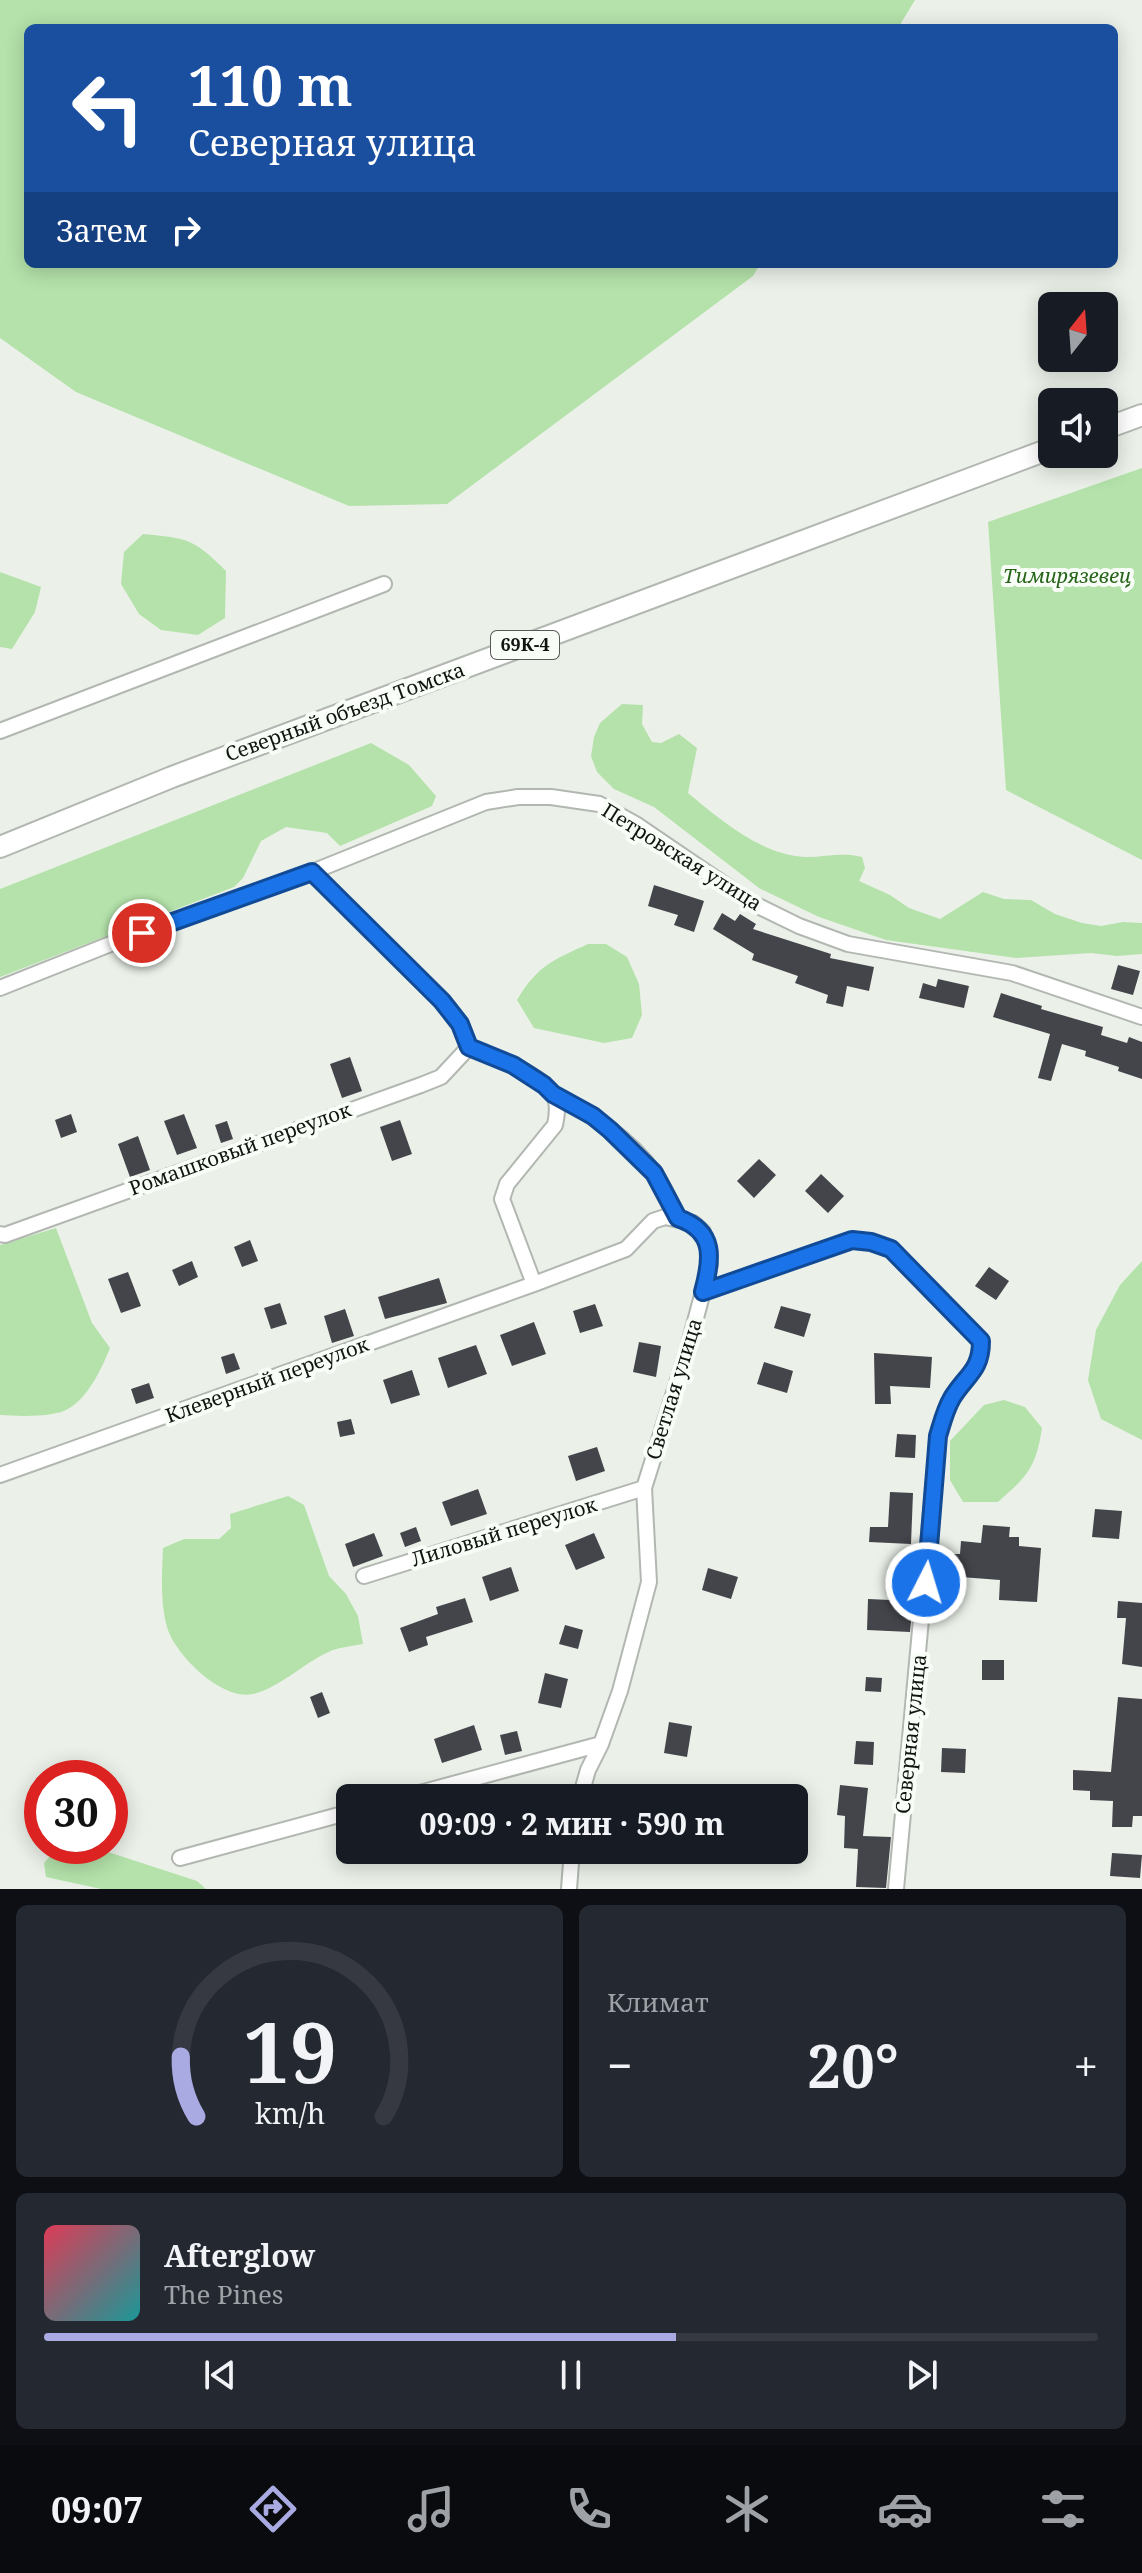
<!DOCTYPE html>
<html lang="ru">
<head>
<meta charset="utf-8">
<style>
  :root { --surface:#171b24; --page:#242831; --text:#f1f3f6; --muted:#9ea1a6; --line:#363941; --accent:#a9aae1 }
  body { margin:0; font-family:"Noto Serif",serif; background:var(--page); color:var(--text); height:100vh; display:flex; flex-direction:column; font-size:30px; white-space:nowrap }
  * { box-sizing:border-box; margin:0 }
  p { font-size:26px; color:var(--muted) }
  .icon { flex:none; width:44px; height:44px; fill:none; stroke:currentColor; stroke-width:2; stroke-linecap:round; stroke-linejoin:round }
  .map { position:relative; height:1889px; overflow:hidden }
  .details { display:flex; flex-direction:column; gap:16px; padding:16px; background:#0d0f14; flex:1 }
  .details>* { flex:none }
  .banner { position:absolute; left:24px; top:24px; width:1094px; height:244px; border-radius:12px; box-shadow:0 4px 20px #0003; background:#1a4fa0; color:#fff; overflow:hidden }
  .needle { width:52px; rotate:17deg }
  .buttons { position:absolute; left:1038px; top:292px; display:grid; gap:16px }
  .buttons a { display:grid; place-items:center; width:80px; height:80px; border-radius:12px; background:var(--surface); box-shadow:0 4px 20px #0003; font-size:40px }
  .speed { position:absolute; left:24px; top:1760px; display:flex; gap:16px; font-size:40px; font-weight:700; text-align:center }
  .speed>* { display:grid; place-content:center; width:104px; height:104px; border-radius:50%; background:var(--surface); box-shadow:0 4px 20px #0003; line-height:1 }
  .speed .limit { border:12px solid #d22; background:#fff; color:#111 }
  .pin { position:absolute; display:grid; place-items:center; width:68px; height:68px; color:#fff; margin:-34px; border:4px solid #fff; border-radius:50%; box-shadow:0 2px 8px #0007 }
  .me { position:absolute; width:88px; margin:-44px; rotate:5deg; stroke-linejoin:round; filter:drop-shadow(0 0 6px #0008) }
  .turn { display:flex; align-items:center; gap:28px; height:168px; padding:0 32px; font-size:36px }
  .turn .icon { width:104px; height:104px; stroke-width:2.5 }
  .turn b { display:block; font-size:56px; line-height:68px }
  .then { display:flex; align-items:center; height:76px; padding:0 32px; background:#0003; gap:16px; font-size:30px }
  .big { font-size:60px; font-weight:700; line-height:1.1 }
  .details .card { flex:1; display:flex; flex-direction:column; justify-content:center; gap:12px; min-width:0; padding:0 28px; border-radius:12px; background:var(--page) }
  .details .dial { align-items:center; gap:0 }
  .dial svg { height:208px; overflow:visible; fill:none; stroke:var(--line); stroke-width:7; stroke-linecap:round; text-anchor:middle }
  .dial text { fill:var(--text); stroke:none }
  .song { display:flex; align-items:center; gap:24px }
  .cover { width:96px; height:96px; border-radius:12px; background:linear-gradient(135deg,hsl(350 70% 55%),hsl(180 70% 35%)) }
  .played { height:8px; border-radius:4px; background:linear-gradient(90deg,var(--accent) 60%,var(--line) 60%) }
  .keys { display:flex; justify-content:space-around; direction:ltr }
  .heat { display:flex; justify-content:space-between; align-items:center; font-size:44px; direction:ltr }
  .details .tiles { flex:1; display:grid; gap:16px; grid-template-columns:1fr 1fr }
  .card:last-child { grid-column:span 2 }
  .trip { position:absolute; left:336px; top:1784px; width:472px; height:80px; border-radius:12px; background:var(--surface); box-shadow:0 4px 20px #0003; font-weight:700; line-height:80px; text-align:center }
  .tabs { display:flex; height:128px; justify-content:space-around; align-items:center; background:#090b0e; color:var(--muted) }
  .tabs .icon { width:56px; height:56px }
  .tabs .selected { color:var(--accent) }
  .tabs b { font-size:36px; color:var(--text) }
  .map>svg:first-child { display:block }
  .green { fill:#b4e2aa }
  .building { fill:#44454b }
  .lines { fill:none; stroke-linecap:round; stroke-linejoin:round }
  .minor-casing { stroke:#b2b8b1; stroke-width:18 }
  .primary-casing { stroke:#b2b8b1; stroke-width:24 }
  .minor { stroke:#fff; stroke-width:14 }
  .primary { stroke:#fff; stroke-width:20 }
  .route-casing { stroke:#114b97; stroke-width:20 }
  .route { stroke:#1a73e8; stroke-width:14 }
  .labels { text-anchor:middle; stroke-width:8; stroke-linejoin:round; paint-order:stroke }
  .shield { fill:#f8fef7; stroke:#575a57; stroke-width:2 }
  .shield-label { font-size:18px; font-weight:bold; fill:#121412 }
  .park-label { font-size:20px; font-style:italic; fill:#286419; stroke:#f8fef7 }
  .street-label { font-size:20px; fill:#121412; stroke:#f8fef7 }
</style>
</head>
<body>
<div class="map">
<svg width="1142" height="1889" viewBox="0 0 1142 1889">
  <rect width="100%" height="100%" fill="#ebf1e9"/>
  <path class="green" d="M0 0H915L898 28H28V264H760L753 276 447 504 349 506 76 392 0 338Z
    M1142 468V860L1006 790 988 522Z
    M143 534C188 538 194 539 226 571L225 618 198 635 161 630 139 614 121 584 124 552Z
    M0 572 41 587 35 612 12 649 0 647Z
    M622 704 643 705 642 724 652 742 661 743 679 734 697 748 688 793C721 820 762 856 807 857 826 857 843 852 862 857L865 868 859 881 890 895 909 908 940 919 983 892 1004 899 1031 900 1055 914 1082 923 1101 926 1123 922 1142 923V954L1117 956 1091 953 1016 958 886 940 819 917 759 888 654 807 614 789 597 772 591 756 594 737 600 723Z
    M371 743 409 765 436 796 432 806 340 846 327 833 286 827 261 841 243 878 234 887 0 977V889Z
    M588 944H606L627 957 639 984 642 1015 632 1038 604 1043 534 1028 517 1000C537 966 553 960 588 944Z
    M56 1228 92 1323 110 1348C102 1368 88 1398 68 1409 52 1418 18 1416 0 1415V1245Z
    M1142 1261V1440L1101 1419 1088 1380 1096 1330 1120 1285Z
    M1004 1400 1025 1407 1042 1428C1036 1467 1028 1476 998 1502H963L950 1480V1441L984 1405Z
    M288 1496 304 1505 329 1576 346 1594 358 1616 363 1644C353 1646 342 1647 333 1650 305 1661 282 1687 253 1694 222 1701 175 1655 167 1627 160 1602 162 1573 163 1548L184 1539H219L231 1528 230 1514Z
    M99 1849 197 1881 206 1889H101L46 1877 44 1863 55 1850Z"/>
  <path class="building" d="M654 885 704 901 694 932 674 925 678 915 648 906Z
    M722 913 735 921 740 914 756 924 753 929 831 954 830 958 874 967 869 991 847 986 843 1007 826 1003 828 995 795 983 798 976 752 960 754 954 713 929Z
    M1118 965 1140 971 1133 995 1111 989Z
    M938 979 969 986 964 1008 919 998 923 983 936 987Z
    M1001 993 1042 1006 1041 1009 1103 1027 1101 1035 1127 1043 1129 1037 1142 1042V1079L1118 1071 1119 1067 1085 1056 1086 1051 1062 1044 1051 1081 1038 1078 1050 1034 993 1017Z
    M350 1057 362 1091 342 1098 330 1064Z
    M71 1114 77 1132 61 1138 55 1120Z
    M184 1114 197 1148 177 1155 164 1121Z
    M400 1120 412 1154 392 1161 380 1127Z
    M227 1121 233 1139 221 1143 215 1125Z
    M138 1136 150 1170 130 1177 118 1144Z
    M759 1159 776 1175 754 1198 737 1181Z
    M821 1174 844 1196 828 1213 805 1191Z
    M250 1240 258 1261 242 1267 234 1247Z
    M192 1261 198 1277 179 1286 172 1270Z
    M989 1267 1009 1281 996 1300 975 1286Z
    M128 1272 141 1306 121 1313 108 1279Z
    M439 1278 447 1303 385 1319 378 1297Z
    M280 1303 287 1324 271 1329 264 1308Z
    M595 1304 603 1326 580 1333 573 1311Z
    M781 1306 811 1314 804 1337 774 1328Z
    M345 1309 354 1336 332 1343 324 1316Z
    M534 1322 546 1354 512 1366 500 1335Z
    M639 1342 661 1346 656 1377 633 1372Z
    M476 1345 487 1374 448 1388 438 1358Z
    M234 1353 240 1369 226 1374 221 1357Z
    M874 1353 932 1357 930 1388 890 1386 891 1404H875Z
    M764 1362 793 1371 787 1393 757 1384Z
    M412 1370 420 1395 391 1404 383 1380Z
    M149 1383 154 1398 136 1404 131 1389Z
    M351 1419 355 1434 340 1437 337 1422Z
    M897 1434 916 1435 915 1458 895 1457Z
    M597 1447 605 1471 576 1481 568 1456Z
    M478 1489 487 1514 451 1526 442 1502Z
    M890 1492 913 1493 911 1544 869 1542 870 1527H888Z
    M1095 1509 1122 1511 1119 1539 1092 1537Z
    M983 1525 1010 1527 1009 1537H1019V1546L1041 1548 1037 1602 999 1600 1000 1580 948 1576 950 1554H960L961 1541 981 1543Z
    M416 1527 421 1541 405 1547 400 1533Z
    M374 1533 383 1556 353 1567 345 1544Z
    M594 1533 605 1558 576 1570 565 1545Z
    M511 1567 519 1591 490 1601 482 1577Z
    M708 1568 738 1577 731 1599 702 1590Z
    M465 1598 473 1622 426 1637 428 1645 409 1652 400 1628 438 1614 436 1607Z
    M868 1599 913 1601 910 1632 867 1630Z
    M1118 1601 1142 1603V1667L1122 1664 1126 1618H1117Z
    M565 1625 583 1630 578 1649 559 1644Z
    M982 1660H1004V1680H982Z
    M545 1673 568 1679 561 1708 538 1703Z
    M866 1677 882 1678 881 1692 865 1691Z
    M322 1692 330 1713 318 1718 310 1697Z
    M1118 1697 1142 1699V1816H1133L1132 1827H1112L1113 1801 1090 1800V1791L1073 1790V1770L1111 1772Z
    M669 1722 692 1726 687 1757 664 1753Z
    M474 1725 482 1750 442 1763 434 1739Z
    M517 1731 522 1751 505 1755 500 1735Z
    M856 1741 874 1742 873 1765 854 1764Z
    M942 1748 966 1749 965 1773 941 1772Z
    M840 1785 868 1788 863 1836 891 1837 886 1888 856 1887 858 1849 844 1848 845 1816 837 1815Z
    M1112 1853 1142 1855 1140 1878 1110 1876Z"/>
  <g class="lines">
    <g class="minor-casing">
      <path id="minor" d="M0 731 384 584
        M312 872 442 1001 460 1024 469 1047C493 1057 538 1072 553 1094 559 1103 557 1115 555 1125L507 1184 502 1199 534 1284 626 1249 653 1221 665 1217 693 1223 703 1232 709 1250 710 1265 688 1348 644 1488 649 1582 620 1691 601 1744 588 1770 580 1798
        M0 988 113 943 312 872 486 802 518 797H551L599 804 637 825 750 902 799 926 848 944 1012 973 1142 1017
        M553 1094C590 1114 630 1138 655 1174 664 1187 671 1203 678 1218
        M0 1234 5 1235 421 1085 441 1077 469 1047
        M703 1292 852 1240 871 1242 891 1249 981 1341C981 1371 966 1376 952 1398 945 1410 942 1422 938 1436L896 1889
        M0 1475 534 1284
        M364 1576 644 1488
        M401 1798 601 1744
        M180 1858 350 1812
        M569 1889 572 1850"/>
    </g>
    <g class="primary-casing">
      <path id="primary" d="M1104 429 1142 415
        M0 847 172 777 1052 448"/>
    </g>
    <use href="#minor" class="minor"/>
    <use href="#primary" class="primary"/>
  </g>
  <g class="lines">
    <g class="route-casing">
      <path id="route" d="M142 933 312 872 442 1001 460 1024 469 1047 513 1065 544 1085 553 1094 593 1116 610 1130 654 1173 678 1218C716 1231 712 1259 703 1292L852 1240 871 1242 891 1249 981 1341C981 1371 966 1375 952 1398 945 1410 942 1423 938 1436L926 1583"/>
    </g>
    <use href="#route" class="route"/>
  </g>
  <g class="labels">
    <rect class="shield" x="491" y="631" width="68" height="28" rx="6"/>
    <g class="shield-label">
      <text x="525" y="651">69К-4</text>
    </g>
    <g class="park-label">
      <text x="1067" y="583">Тимирязевец</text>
    </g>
    <g class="street-label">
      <text transform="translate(345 712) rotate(-20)" y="7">Северный объезд Томска</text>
      <text transform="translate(682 857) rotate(32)" y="7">Петровская улица</text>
      <text transform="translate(240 1149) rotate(-20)" y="7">Ромашковый переулок</text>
      <text transform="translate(267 1380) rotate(-20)" y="7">Клеверный переулок</text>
      <text transform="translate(674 1389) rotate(-73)" y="7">Светлая улица</text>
      <text transform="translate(504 1532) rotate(-17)" y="7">Лиловый переулок</text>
      <text transform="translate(911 1734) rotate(-84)" y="7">Северная улица</text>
    </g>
  </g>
</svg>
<div class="buttons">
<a><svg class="needle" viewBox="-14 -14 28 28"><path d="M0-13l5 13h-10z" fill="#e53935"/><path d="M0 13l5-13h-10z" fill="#9ea1a6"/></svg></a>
<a><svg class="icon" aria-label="sound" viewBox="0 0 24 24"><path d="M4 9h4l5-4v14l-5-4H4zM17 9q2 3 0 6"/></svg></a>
</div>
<div class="speed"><div class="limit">30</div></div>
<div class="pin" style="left:142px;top:933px;background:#d93025"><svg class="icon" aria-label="arrive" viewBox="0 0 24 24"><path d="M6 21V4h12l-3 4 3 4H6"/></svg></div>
<svg class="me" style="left:926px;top:1583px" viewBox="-20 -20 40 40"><circle r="17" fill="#1a73e8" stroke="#fff" stroke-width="3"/><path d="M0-11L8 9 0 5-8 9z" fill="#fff"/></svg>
<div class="trip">09:09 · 2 мин · 590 m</div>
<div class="banner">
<div class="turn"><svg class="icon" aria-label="left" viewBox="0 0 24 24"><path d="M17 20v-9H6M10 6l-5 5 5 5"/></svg><div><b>110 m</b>Северная улица</div></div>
<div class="then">Затем<svg class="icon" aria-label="right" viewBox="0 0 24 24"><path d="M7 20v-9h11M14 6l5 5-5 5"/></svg></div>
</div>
</div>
<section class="details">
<div class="tiles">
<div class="card dial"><svg viewBox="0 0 100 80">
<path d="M14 69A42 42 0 1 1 86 69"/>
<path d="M14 69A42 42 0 0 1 8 46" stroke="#a9aae1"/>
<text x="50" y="56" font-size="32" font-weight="700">19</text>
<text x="50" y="72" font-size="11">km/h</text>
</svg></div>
<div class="card"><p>Климат</p>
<div class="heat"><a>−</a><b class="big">20°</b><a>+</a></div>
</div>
<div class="card">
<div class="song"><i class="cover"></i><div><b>Afterglow</b><p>The Pines</p></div></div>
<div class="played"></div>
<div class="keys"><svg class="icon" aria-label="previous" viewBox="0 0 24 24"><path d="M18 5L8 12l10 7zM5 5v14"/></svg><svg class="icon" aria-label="pause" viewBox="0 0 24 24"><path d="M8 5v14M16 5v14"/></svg><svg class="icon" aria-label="next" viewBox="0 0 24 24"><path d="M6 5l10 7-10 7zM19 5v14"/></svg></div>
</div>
</div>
</section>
<nav class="tabs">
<b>09:07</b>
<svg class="icon selected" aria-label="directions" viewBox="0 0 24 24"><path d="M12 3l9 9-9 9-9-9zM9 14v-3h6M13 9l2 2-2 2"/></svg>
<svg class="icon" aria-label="music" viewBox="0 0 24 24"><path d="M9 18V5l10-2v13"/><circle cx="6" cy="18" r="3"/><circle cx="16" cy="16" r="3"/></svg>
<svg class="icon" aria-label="phone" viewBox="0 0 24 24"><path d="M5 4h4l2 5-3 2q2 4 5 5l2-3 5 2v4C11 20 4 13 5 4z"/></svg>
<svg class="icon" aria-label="climate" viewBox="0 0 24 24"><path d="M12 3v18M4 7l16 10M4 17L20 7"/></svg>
<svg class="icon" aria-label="car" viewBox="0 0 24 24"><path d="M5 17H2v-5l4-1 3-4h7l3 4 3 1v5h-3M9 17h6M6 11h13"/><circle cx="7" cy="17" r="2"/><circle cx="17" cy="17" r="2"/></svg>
<svg class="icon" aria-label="filters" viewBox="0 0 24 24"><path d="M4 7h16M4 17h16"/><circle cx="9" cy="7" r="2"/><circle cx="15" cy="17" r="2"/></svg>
</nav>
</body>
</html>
